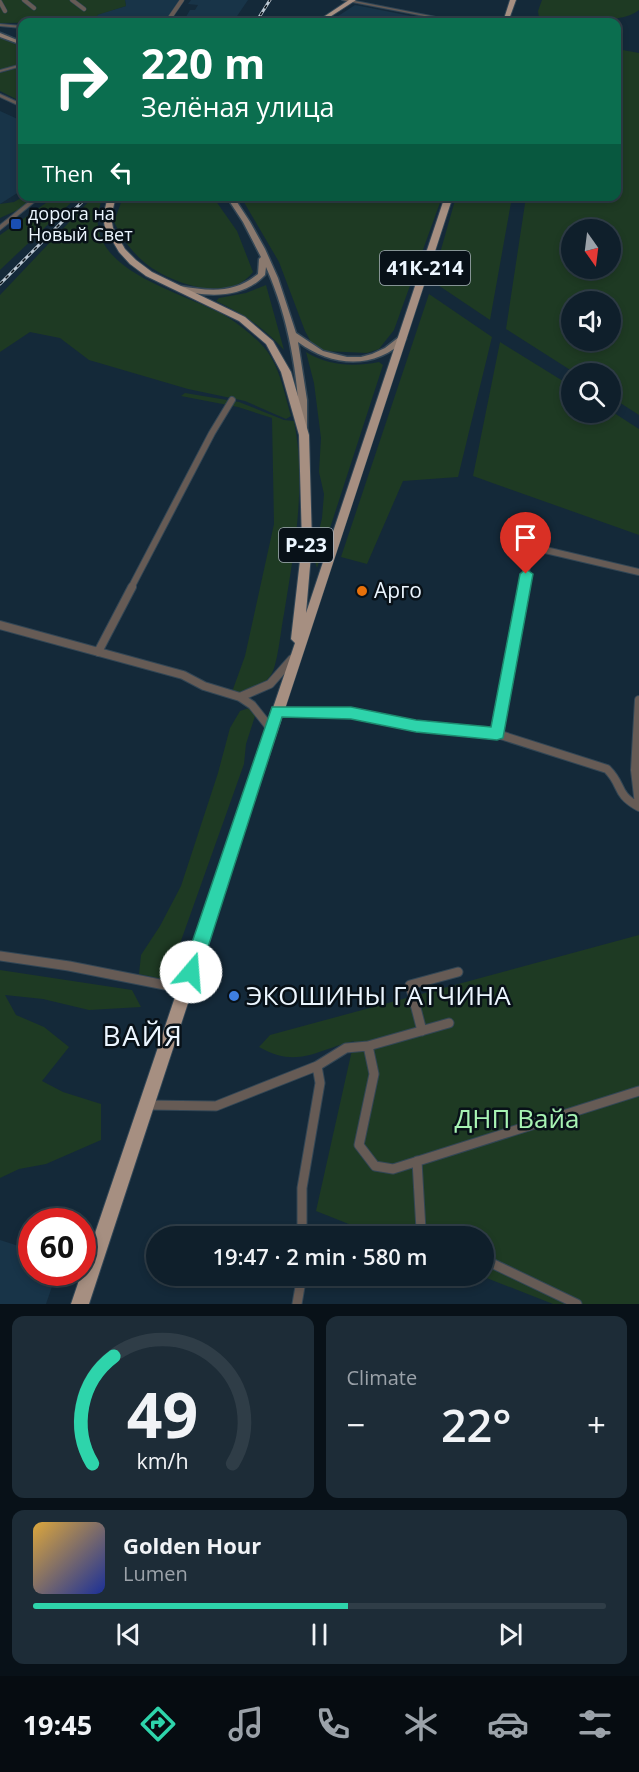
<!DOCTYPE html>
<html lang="en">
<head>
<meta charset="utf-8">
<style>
  :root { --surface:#0f1f2b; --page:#1d2c37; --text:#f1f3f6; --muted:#9ba2a9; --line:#2f3d47; --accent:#2ed4ab }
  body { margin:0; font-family:"Open Sans",sans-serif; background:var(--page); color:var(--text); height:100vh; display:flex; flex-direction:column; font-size:22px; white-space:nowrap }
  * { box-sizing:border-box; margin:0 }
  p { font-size:20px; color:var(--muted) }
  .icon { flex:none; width:33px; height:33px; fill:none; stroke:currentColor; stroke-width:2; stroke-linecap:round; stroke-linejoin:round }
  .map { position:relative; height:1304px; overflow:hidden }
  .side { display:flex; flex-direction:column; gap:12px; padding:12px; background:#081118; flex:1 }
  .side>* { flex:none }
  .top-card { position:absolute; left:18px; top:18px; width:603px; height:183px; border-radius:12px; box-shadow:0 3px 9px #0003,0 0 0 2px var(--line); background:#0b6e4f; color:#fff; overflow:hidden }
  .needle { width:39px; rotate:166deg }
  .fabs { position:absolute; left:561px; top:219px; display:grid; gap:12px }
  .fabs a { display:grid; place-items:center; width:60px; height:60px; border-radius:50%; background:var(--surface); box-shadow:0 3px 9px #0003,0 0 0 2px var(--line); font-size:30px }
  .speed { position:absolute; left:18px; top:1208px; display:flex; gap:12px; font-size:30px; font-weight:700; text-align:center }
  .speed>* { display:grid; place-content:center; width:78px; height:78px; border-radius:50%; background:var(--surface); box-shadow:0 3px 9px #0003,0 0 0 2px var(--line); line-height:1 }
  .speed .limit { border:9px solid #d22; background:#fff; color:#111 }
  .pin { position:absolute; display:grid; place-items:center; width:51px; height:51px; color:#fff; margin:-62px -26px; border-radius:50% 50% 50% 0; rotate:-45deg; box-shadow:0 0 6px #0007 }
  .pin .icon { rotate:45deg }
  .me { position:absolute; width:66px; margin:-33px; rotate:18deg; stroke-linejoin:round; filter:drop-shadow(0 0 4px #0008) }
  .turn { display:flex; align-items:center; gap:21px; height:126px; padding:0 24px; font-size:27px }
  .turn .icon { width:78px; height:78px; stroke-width:2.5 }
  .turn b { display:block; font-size:42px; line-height:51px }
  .then { display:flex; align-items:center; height:57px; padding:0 24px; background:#0003; gap:12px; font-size:22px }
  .big { font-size:45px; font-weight:600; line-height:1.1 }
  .side .tile { flex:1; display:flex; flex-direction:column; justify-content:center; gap:9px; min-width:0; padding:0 21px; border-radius:12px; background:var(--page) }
  .side .dial { align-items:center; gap:0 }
  .dial svg { height:156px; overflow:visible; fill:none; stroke:var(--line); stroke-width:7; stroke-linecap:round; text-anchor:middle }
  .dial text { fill:var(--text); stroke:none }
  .song { display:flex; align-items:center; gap:18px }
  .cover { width:72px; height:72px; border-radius:9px; background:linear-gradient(135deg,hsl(40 70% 55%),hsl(230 70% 35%)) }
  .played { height:6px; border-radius:3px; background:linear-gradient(90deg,var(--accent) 55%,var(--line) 55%) }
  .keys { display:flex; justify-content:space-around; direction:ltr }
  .heat { display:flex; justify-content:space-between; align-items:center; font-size:33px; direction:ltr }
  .side .tiles { flex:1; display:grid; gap:12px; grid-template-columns:1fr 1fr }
  .tile:last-child { grid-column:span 2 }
  .trip { position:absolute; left:146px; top:1226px; width:348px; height:60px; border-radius:30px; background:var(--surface); box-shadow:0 3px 9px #0003,0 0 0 2px var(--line); font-weight:600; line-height:60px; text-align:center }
  .tabs { display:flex; height:96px; justify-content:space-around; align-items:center; background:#060c11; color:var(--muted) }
  .tabs .icon { width:42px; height:42px }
  .tabs .active { color:var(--accent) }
  .tabs b { font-size:27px; color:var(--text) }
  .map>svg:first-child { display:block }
  .built { fill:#183448 }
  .green { fill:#1e3a23; fill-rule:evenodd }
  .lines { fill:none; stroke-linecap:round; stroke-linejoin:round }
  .minor-far3-casing { stroke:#324655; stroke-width:5 }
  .minor-far2-casing { stroke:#324655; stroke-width:8 }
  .minor-far1-casing { stroke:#324655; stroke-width:10 }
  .minor-casing { stroke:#324655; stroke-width:11 }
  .tertiary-casing { stroke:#324655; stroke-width:2 }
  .secondary-casing { stroke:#324655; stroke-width:3 }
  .primary-casing { stroke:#324655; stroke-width:2 }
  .minor-far3 { stroke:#665b55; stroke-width:4 }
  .minor-far2 { stroke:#665b55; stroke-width:6 }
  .minor-far1 { stroke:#665b55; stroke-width:8 }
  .minor { stroke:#665b55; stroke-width:9 }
  .tertiary { fill:#665b55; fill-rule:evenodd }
  .secondary { fill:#8a796e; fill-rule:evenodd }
  .primary { fill:#a68f81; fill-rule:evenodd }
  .rail-casing { stroke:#bcc8d3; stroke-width:3 }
  .rail { stroke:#081118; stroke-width:1.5; stroke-dasharray:4; stroke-linecap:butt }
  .route { fill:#2ed4ab; stroke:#1e8a6f; stroke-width:1.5 }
  .transit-dot { fill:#1a4fb4; stroke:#081118; stroke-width:2 }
  .food-dot { fill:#e8710a; stroke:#081118; stroke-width:2 }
  .shop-dot { fill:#3f7fe0; stroke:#081118; stroke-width:2 }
  .labels { text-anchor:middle; stroke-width:5; stroke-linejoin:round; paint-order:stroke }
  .far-poi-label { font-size:18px; fill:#ecf6ff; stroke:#081118; text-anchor:start }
  .shield { fill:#081118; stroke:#a8b1ba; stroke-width:1.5 }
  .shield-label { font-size:20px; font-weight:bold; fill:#ecf6ff }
  .poi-label { font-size:21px; fill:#ecf6ff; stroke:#081118; text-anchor:start }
  .near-poi-label { font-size:26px; fill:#ecf6ff; stroke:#081118; text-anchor:start }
  .near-park-label { font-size:26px; fill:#a7f3b3; stroke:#081118 }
  .near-quarter-label { font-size:28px; letter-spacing:1.5px; fill:#ecf6ff; stroke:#081118 }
</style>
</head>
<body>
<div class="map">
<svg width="639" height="1304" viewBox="0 0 639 1304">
  <rect width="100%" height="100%" fill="#142939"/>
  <path class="built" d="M125 0H180L166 22H105L96 15 126 6Z
    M191 0H248L233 22H183L190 10H195L198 5 188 4Z
    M355 5 421 18 418 22H329Z
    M0 111 22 121V190L0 204Z
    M0 1240 31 1250 32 1272H57L46 1304H0Z"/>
  <path class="green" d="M0 0H125L126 6 97 15 105 22 0 23Z
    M542 0H639V10C620 26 564 18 539 18L538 11Z
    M0 38 22 47V63L0 70Z
    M617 49 639 53V415L611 397 610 374 575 373 506 329 526 197 616 196ZM572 230H610V268H572ZM572 302H610V340H572Z
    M22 67V102L0 91V73Z
    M56 196 77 197 0 270V235Z
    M23 197H34L22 208 0 218V204L14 202Z
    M93 197H103C72 270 185 291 229 318 240 325 252 335 261 344 279 362 284 392 291 416L286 419 245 401 188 389 89 360 60 338 30 332 0 352V295Z
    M123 197H213L237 231 253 272C229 303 176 285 149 266 134 255 122 239 114 222Z
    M241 197H442L394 330 379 349 367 353 324 351 312 344 305 331 279 262Z
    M456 197H512L490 320 432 281Z
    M266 285 284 350C265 329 243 313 216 301L219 298 246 293Z
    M429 294 492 337 458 477 403 481 367 564 341 557Z
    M500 342 571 386 572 412H610L611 411 639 429V535L473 476Z
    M306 352C328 366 354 367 379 362L383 365 317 568 313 556 322 518 324 494 319 472 321 438 314 383Z
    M185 393 239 402 284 420 294 421C307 485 294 551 284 614 281 628 278 662 272 673 266 685 245 695 232 692L245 656 274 524 272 418 238 407 181 396Z
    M249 708 256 713 246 744 244 764 167 980 139 974 141 955 160 926 181 886 218 773 230 728 240 711Z
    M639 935V1304H553L479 1275H483V1236H379L316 1211 354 1041C316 1050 298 1069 259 1047L270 1035Z
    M0 970 132 990 141 1007 89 1010 43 999 5 995 16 1015 44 1027 69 1047 42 1081 63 1092 101 1104V1140L46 1164 19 1169 0 1178Z"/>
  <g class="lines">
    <g class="minor-far3-casing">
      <path id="minor-far3" d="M24 0 34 8
        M72 0 84 9
        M0 2 5 11
        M167 22 182 0"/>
    </g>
    <g class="minor-far2-casing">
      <path id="minor-far2" d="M131 588 212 433 232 400
        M523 588 530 551 541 549 639 572"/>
    </g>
    <g class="minor-far1-casing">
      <path id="minor-far1" d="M0 625 183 675 204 686 240 697 252 705 271 729
        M98 652 132 587
        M240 697 270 684 292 659
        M639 700 635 770 639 805
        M277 711 351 713 416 726 488 731 607 769C624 786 614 793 639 807
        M497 734 524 587"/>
    </g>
    <g class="minor-casing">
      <path id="minor" d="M0 956 69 966 185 989
        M422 1031 410 985 458 972
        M368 1046 449 1023
        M147 1105 216 1106 317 1066 346 1048 368 1046 374 1074 359 1145 375 1166 393 1169 639 1091
        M417 1161 421 1230 434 1236
        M302 1236V1188L320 1083 317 1066
        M483 1259 577 1304
        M297 1304 302 1275"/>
    </g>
    <g class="tertiary-casing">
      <path id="tertiary" d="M342 0H350L461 22H455Z
        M0 24 22 26V28L0 26Z
        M22 64V66L0 72V70Z
        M0 94 22 104V107L0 97Z
        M36 196H42L0 230V225Z"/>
    </g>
    <g class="secondary-casing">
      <path id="secondary" d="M0 33 22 42V45L0 37Z
        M226 196H233L250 222 265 249 278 278 296 333 323 351 347 357H361L372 354 385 348 399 337H405L406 339C375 370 332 367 298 342L307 400V433L304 434 300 431C298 374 289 319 266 267L265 275C246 295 220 297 194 293 188 292 182 291 176 288L180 286C209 291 234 294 258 274L259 259 261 257 243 222Z"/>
    </g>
    <g class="primary-casing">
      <path id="primary" d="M349 0H356L322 22H316Z
        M510 0H516L508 22H503Z
        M108 196H116L111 217 113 228 125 249 136 260 152 272 245 317 273 341 291 372 309 435 312 543 306 613 445 196H453C333 566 210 935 89 1304H71L295 643 291 639 302 543 299 435 281 372 266 344 239 321 146 276 130 264 119 252 105 228 103 217Z"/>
    </g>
    <use href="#minor-far3" class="minor-far3"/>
    <use href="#minor-far2" class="minor-far2"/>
    <use href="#minor-far1" class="minor-far1"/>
    <use href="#minor" class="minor"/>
    <use href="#tertiary" class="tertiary"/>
    <use href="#secondary" class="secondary"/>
    <use href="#primary" class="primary"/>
    <g class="rail-casing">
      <path id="rail" d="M256 22 270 0
        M0 284 88 196"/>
    </g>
    <use href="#rail" class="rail"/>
  </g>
  <path class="route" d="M526 569 533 574 503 738 497 740 416 732 351 719 282 717 200 972 197 978 191 981 185 978 182 972 272 707H351L416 720 491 727 520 574Z"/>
  <rect class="transit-dot" x="10" y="218" width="12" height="12" rx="3"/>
  <circle class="food-dot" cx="362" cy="591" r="6"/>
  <circle class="shop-dot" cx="234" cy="996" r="6"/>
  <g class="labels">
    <g class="far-poi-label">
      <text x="28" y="220">дорога на<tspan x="28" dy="21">Новый Свет</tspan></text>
    </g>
    <g class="shield">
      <rect x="380" y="251" width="90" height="34" rx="4.5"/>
      <rect x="279" y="528" width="54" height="34" rx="4.5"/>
    </g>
    <g class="shield-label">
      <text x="425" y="275">41К-214</text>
      <text x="306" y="552">Р-23</text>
    </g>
    <g class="poi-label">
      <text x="374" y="598">Арго</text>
    </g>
    <g class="near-poi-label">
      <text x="246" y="1005">ЭКОШИНЫ ГАТЧИНА</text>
    </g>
    <g class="near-park-label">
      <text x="517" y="1128">ДНП Вайа</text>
    </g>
    <g class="near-quarter-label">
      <text x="143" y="1046">ВАЙЯ</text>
    </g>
  </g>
</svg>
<div class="fabs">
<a><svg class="needle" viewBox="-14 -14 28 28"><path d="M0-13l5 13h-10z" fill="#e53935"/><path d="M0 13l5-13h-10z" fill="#9ba2a9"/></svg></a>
<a><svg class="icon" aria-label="sound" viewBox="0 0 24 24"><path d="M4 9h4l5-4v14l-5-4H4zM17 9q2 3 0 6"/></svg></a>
<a><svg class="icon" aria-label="search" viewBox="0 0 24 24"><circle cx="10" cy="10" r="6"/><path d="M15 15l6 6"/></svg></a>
</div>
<div class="speed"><div class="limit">60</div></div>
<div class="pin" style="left:526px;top:574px;background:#d93025"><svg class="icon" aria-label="arrive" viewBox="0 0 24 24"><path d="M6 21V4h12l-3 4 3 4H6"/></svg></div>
<svg class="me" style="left:191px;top:972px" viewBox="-20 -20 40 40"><circle r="19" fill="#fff"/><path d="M0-13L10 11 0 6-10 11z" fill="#2ed4ab"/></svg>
<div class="trip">19:47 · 2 min · 580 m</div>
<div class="top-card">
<div class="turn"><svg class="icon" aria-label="right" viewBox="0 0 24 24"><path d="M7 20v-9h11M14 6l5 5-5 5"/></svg><div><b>220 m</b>Зелёная улица</div></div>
<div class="then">Then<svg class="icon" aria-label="left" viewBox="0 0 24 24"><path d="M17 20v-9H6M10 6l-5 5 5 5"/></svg></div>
</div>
</div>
<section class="side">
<div class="tiles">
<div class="tile dial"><svg viewBox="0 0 100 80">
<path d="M14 69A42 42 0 1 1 86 69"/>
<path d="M14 69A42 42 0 0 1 25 14" stroke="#2ed4ab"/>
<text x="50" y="56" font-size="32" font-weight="700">49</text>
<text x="50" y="72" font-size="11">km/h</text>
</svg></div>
<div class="tile"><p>Climate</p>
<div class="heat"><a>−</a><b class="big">22°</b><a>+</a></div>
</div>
<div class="tile">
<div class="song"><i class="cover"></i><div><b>Golden Hour</b><p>Lumen</p></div></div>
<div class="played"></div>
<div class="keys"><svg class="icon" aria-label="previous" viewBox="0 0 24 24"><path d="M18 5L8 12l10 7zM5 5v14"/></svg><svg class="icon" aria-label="pause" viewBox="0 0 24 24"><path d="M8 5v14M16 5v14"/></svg><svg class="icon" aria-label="next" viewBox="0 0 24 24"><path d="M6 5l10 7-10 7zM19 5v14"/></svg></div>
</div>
</div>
</section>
<nav class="tabs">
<b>19:45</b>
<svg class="icon active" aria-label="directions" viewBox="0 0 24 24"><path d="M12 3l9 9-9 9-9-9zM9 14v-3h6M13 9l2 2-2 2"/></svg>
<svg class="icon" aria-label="music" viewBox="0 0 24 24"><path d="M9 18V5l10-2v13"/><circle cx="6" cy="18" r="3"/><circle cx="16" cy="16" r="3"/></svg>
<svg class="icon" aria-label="phone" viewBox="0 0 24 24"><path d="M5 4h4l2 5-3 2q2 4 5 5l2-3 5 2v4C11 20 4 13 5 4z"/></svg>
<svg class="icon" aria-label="climate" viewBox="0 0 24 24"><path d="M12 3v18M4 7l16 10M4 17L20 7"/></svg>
<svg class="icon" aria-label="car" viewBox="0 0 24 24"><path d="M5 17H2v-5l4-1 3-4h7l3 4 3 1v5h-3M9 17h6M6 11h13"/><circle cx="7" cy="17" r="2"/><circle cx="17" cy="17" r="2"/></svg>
<svg class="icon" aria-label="filters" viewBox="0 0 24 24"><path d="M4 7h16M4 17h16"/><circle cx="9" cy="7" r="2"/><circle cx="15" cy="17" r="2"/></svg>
</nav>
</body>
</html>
